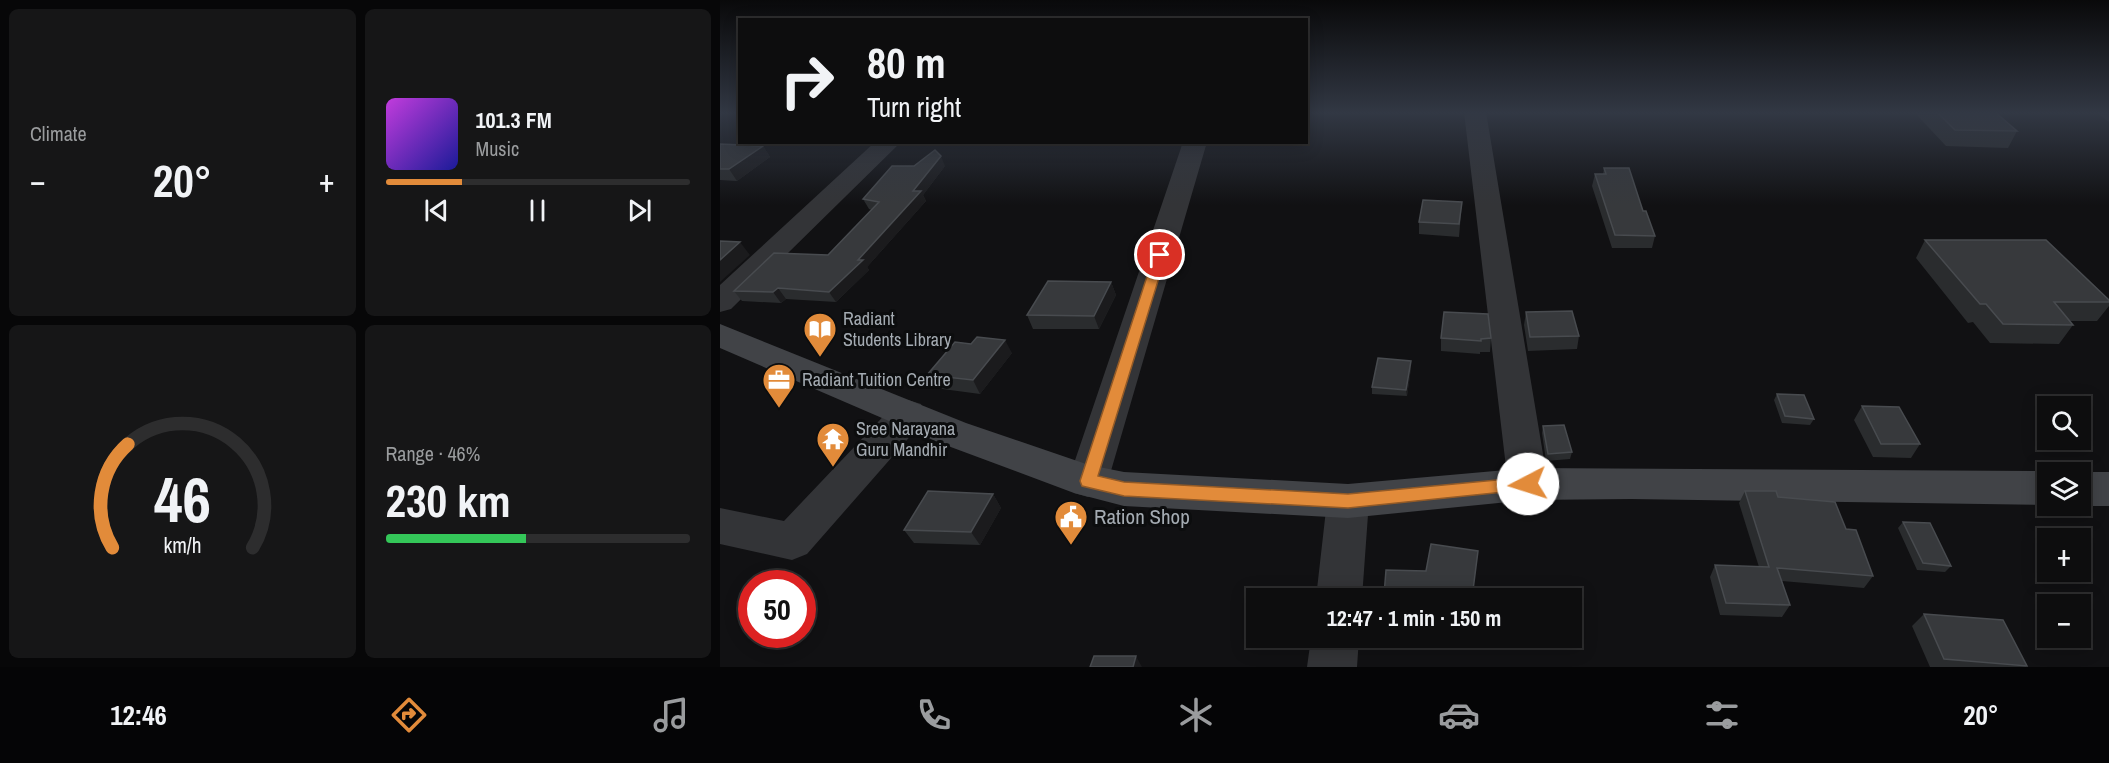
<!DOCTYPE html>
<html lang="en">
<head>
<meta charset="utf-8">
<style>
  :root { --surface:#0d0d0e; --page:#161617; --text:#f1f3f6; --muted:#9a9c9e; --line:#2d2d2e; --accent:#e28b3a }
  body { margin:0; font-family:"Archivo Narrow",sans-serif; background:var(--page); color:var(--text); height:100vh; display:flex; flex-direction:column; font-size:22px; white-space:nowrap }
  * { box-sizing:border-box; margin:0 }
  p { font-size:20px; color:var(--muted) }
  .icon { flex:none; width:33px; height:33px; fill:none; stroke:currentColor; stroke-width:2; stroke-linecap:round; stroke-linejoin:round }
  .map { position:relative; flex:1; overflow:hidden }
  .details { display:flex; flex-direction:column; gap:9px; padding:9px; background:#070708; width:720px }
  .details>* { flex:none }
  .hud { position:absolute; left:18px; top:18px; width:570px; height:126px; border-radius:0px; box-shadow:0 3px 15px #0003,0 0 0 2px var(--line); background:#0d0d0e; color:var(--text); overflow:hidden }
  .controls { position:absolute; left:1317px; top:396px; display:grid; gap:12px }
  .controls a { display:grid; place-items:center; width:54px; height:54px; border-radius:0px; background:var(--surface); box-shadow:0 3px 15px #0003,0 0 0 2px var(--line); font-size:30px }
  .speed { position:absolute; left:18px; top:570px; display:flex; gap:12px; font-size:30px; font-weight:700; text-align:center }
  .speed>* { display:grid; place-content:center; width:78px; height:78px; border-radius:50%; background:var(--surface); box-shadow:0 3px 15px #0003,0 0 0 2px var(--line); line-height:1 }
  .speed .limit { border:9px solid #d22; background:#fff; color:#111 }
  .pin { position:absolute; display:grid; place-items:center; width:51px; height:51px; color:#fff; margin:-26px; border:3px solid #fff; border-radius:50%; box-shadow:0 2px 6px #0007 }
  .me { position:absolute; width:66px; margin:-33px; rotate:265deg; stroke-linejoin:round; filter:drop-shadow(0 0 4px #0008) }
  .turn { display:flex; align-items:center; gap:21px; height:126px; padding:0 30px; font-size:27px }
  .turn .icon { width:78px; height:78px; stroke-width:2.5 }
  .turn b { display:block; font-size:42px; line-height:51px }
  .big { font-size:45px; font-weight:700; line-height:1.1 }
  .details .card { flex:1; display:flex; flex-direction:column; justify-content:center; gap:9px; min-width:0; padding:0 21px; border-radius:9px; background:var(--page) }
  .details .dial { align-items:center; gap:0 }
  .dial svg { height:156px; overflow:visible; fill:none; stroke:var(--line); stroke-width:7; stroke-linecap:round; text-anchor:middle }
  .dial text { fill:var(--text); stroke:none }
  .song { display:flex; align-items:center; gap:18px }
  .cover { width:72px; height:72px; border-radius:9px; background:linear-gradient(135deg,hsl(290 70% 55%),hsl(240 70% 35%)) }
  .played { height:6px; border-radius:3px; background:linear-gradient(90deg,var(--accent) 25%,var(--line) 25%) }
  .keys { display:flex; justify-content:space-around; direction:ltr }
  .heat { display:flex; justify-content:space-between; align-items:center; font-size:33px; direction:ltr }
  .charge { height:9px; border-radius:4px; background:linear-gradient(90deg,#34c759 46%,var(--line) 0) }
  .details .tiles { flex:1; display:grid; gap:9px; grid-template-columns:repeat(2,1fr) }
  .trip { position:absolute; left:526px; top:588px; width:336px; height:60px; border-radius:0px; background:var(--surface); box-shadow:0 3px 15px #0003,0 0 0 2px var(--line); font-weight:700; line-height:60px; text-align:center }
  .tab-bar { display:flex; height:96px; justify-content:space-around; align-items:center; background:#050506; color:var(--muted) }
  .tab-bar .icon { width:42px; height:42px }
  .tab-bar .current { color:var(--accent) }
  .tab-bar b { font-size:27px; color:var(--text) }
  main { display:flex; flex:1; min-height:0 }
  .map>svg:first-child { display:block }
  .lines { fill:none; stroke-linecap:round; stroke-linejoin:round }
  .street { fill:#333437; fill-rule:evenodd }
  .secondary { fill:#414347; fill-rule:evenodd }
  .wall { fill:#2a2c2e }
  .shaded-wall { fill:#1b1b1d }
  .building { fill:#37393c; stroke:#484b4f; stroke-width:1.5 }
  .route { fill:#e28b3a; stroke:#935a26; stroke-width:1.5 }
  .labels { text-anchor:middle; stroke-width:6; stroke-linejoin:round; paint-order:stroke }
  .poi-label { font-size:18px; fill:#a4abb2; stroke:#0c0d0e; text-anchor:start }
  .near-poi-label { font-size:21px; fill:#a4abb2; stroke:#0c0d0e; text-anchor:start }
</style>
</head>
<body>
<main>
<section class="details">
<div class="tiles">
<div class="card"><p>Climate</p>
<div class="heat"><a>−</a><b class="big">20°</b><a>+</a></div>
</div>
<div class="card">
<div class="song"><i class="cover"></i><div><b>101.3 FM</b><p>Music</p></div></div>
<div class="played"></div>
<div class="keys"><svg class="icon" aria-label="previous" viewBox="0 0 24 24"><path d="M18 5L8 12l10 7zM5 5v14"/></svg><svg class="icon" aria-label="pause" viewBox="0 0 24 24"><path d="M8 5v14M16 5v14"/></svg><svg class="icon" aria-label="next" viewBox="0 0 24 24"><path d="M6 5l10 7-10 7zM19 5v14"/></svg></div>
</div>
<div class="card dial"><svg viewBox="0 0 100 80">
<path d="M14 69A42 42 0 1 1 86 69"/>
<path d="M14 69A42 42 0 0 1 22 16" stroke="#e28b3a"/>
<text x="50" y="56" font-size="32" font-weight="700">46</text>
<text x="50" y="72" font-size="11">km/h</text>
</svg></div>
<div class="card"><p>Range · 46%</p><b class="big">230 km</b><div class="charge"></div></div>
</div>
</section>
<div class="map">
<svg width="1389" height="667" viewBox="0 0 1389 667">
  <rect width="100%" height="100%" fill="#111113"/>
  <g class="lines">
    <path class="street" d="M744 112H766L828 484 822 496 808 500 794 496 788 484Z
      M155 142H181L11 309 0 312V285Z
      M463 142H487L388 481 382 493 368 497 354 493 348 481Z
      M188 400 201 404 206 414 201 424 87 554 72 560 0 544V508L64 521 175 404Z
      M628 484 643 489 649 501 642 598H596L607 501 613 489Z
      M591 638H639L637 667H587Z"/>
    <path class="secondary" d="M0 324 246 423 369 465 404 472 628 484 808 468 1328 471 1331 472H1328V505L911 499 808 500 628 518 404 506 354 493 220 443 0 348Z
      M1360 472H1389V506H1360Z"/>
  </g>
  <path class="wall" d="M1194 112H1275L1297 131 1288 148 1226 146Z
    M1376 112H1389V122Z
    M0 144 43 146 50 157 17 181 0 180Z
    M225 166 203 195 206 201 147 267 149 270 116 302 66 299 61 303 22 301 14 291 108 255 152 210 149 209 143 199Z
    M884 168 923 211 935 236 932 248H892L872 186 875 174H883Z
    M742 202 739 237 699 234V222Z
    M1205 240 1389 300V306L1377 321H1350L1353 325 1339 344 1270 343 1253 322 1248 323 1196 258Z
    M391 282 396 295 379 329H313L307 315Z
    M806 312 859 336 857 349 808 351 804 325Z
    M721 338H771L770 352H760V354L721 351Z
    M251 344 292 353 260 394 215 388 207 375Z
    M691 368 687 396 652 394V387Z
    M1057 394 1094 419 1090 425 1062 423 1054 400Z
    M1142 406 1200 444 1191 458 1153 457 1134 420Z
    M823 426 852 452 850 459 826 461 822 433Z
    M1025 491 1058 497 1126 529 1153 576 1144 588 1062 581 1070 605 1062 617 1000 615 990 577 995 565 1039 567 1019 503Z
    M273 494 281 508 260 545 194 543 184 530Z
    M1183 522 1231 566 1225 572 1197 570 1178 528Z
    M664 595 752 598H664Z
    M1204 614 1307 666 1306 667H1210L1192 626Z
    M731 638H747V640Z"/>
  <path class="shaded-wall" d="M43 146 50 157 17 181 9 169Z
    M221 156 225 166 203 195 206 201 147 267 149 270 116 302 109 292 138 260Z
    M20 242 30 255 0 282V260Z
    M391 282 396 295 379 329 374 316Z
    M58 288 66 299 61 303 53 292Z
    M285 340 292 353 260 394 253 380Z
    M691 361V368L687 396 686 390Z
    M273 494 281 508 260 545 251 532Z
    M416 656 422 667H413Z"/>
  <path class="building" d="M1217 112H1275L1297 131 1235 130Z
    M0 144 43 146 9 169H0Z
    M215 150 221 156 193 191H201L138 260H143L109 292 58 288 53 292 14 291 54 253 108 255 159 202 143 199 172 166H194Z
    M884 168H909L923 211H926L935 236 895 235 875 174H886Z
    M703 200 742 202 739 224 699 222Z
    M1205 240H1326L1389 300V302H1334L1353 325 1283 324 1266 304H1260Z
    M0 241 20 242 0 260Z
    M328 281 391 282 374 316 307 315Z
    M852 311 859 336 810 337 806 312Z
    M724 312 768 314 771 338 761 339V341L721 338Z
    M257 337 285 340 253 380 207 375 235 342 251 344Z
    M658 358 691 361 686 390 652 387Z
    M1057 394 1084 395 1094 419 1065 416Z
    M1142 406 1179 407 1200 444H1161Z
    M844 425 852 452 828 454 823 426Z
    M208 491 273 494 251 532 184 530Z
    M1025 491H1056L1058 497 1115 502 1126 529 1136 530 1153 576 1057 568 1070 605 1006 603 995 565 1049 567Z
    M1183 522 1210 523 1231 566 1203 563Z
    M711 544 758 551 752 598H701V597L664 595 666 570 706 571Z
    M1204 614 1283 620 1307 666 1224 659Z
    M374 656H416L413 667H370Z"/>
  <linearGradient id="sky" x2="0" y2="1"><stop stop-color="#09090a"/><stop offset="0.55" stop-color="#323844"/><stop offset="1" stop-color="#323844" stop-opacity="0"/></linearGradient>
  <rect width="1389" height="205" fill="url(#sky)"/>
  <path class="route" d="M440 252 446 255 378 476 404 482 628 494 808 477 814 479 817 484 814 489 628 508 404 496 362 486 360 481 434 255Z"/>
  <defs>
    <g id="library-pin" transform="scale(1.725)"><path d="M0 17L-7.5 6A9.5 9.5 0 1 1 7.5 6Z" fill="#e28b3a" stroke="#0c0d0e"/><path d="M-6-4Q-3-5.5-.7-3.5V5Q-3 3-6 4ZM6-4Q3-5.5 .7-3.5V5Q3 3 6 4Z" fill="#fff"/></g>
    <g id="office-pin" transform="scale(1.725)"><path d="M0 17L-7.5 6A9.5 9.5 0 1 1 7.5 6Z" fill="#e28b3a" stroke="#0c0d0e"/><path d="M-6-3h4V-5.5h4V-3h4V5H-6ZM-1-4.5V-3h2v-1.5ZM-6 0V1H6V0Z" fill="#fff"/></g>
    <g id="temple-pin" transform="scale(1.725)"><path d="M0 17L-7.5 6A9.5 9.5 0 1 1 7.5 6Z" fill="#e28b3a" stroke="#0c0d0e"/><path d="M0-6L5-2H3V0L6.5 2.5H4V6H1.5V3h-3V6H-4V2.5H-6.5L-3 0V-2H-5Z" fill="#fff"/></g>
    <g id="civic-pin" transform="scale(1.725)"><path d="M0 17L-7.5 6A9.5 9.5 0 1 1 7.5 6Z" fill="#e28b3a" stroke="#0c0d0e"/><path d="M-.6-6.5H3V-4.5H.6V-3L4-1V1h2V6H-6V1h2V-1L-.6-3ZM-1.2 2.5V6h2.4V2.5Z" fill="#fff"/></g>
  </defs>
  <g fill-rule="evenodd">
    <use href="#library-pin" x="100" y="329"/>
    <use href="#office-pin" x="59" y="380"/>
    <use href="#temple-pin" x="113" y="439"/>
    <use href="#civic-pin" x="351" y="517"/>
  </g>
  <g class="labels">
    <g class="poi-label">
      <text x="123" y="325">Radiant<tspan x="123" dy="21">Students Library</tspan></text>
      <text x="82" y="386">Radiant Tuition Centre</text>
      <text x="136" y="435">Sree Narayana<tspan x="136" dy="21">Guru Mandhir</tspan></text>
    </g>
    <g class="near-poi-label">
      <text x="374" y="524">Ration Shop</text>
    </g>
  </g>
</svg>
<div class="controls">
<a><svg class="icon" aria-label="search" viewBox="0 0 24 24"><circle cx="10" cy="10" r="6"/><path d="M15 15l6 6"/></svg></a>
<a><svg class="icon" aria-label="layers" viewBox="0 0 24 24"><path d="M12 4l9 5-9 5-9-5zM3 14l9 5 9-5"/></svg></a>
<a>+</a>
<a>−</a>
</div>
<div class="speed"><div class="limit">50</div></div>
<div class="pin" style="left:440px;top:255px;background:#d93025"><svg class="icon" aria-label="arrive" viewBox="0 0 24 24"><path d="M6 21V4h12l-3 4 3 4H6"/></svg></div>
<svg class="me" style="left:808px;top:484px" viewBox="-20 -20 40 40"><circle r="19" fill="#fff"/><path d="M0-13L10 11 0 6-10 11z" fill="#e28b3a"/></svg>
<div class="trip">12:47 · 1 min · 150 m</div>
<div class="hud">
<div class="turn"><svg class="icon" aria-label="right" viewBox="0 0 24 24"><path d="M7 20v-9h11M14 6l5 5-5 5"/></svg><div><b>80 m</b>Turn right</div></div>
</div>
</div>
</main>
<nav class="tab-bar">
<b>12:46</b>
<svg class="icon current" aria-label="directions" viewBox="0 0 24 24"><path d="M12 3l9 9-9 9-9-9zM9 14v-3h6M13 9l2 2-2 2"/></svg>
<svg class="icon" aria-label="music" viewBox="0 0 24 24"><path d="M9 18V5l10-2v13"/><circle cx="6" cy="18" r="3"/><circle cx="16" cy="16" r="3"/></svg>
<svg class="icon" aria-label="phone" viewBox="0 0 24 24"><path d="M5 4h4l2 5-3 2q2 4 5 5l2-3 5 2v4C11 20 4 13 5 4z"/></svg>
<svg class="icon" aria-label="climate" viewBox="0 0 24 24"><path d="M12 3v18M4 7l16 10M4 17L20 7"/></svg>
<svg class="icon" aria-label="car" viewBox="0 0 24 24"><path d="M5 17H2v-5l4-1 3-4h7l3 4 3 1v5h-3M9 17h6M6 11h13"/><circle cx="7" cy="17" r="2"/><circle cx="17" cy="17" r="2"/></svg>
<svg class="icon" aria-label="filters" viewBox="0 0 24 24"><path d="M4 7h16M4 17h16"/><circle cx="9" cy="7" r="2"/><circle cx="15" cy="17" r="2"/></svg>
<b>20°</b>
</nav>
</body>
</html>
